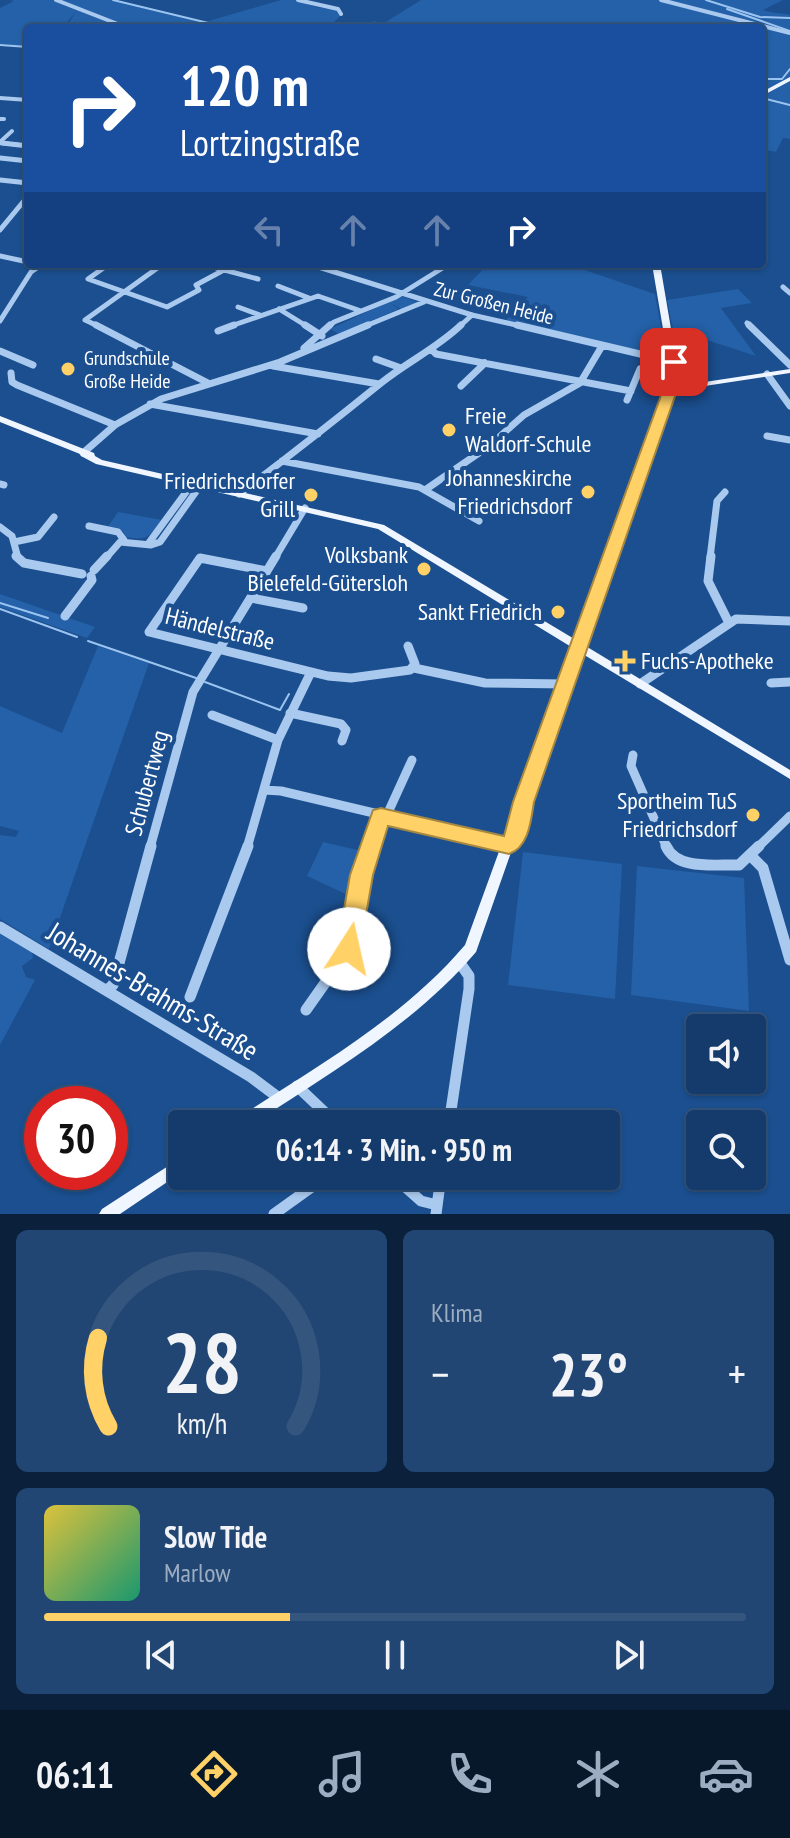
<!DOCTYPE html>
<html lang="de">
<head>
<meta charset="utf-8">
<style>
  :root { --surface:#143b6b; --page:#214673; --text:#f1f3f6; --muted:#9dadc1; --line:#33557e; --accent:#ffd166 }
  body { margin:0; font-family:"PT Sans Narrow",sans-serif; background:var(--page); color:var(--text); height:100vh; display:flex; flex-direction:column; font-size:30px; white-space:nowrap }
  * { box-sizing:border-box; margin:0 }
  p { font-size:26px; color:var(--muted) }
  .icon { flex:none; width:44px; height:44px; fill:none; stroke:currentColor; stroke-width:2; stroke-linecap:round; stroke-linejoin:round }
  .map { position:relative; height:1214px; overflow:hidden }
  .sheet { display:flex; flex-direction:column; gap:16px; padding:16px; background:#0b203b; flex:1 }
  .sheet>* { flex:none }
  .hud { position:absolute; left:24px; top:24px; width:742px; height:244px; border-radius:8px; box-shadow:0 2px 6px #0004,0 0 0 2px var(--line); background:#1a4fa0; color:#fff; overflow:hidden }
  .buttons { position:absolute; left:686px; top:1014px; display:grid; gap:16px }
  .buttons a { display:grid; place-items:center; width:80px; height:80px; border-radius:8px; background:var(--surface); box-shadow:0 2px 6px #0004,0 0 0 2px var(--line); font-size:40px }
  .speed { position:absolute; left:24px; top:1086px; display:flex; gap:16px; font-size:40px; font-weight:700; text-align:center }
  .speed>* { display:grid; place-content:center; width:104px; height:104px; border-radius:50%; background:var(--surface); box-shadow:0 2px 6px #0004,0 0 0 2px var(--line); line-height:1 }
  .speed .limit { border:12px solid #d22; background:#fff; color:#111 }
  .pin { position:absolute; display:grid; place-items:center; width:68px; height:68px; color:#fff; margin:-34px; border-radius:16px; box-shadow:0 4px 12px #0006 }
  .me { position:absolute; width:88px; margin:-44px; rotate:10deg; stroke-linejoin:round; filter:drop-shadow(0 0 6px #0008) }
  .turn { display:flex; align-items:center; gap:28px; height:168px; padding:0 24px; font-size:36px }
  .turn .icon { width:104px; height:104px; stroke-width:2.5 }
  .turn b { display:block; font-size:56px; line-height:68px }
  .lanes { display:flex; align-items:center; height:76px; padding:0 24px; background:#0003; justify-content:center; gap:40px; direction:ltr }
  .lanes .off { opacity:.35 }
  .big { font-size:60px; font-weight:800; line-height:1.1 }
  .sheet .card { flex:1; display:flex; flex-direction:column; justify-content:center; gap:12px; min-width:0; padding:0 28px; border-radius:12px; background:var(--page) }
  .sheet .dial { align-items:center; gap:0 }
  .dial svg { height:208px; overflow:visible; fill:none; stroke:var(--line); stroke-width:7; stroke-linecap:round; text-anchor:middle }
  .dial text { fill:var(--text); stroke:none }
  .song { display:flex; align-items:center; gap:24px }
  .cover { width:96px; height:96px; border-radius:12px; background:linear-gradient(135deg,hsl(50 70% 55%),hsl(160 70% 35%)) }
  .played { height:8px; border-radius:4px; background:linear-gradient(90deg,var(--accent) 35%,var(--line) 35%) }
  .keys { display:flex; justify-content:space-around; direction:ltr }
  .heat { display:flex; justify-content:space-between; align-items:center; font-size:44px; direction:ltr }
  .sheet .tiles { flex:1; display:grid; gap:16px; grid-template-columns:1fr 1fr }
  .card:last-child { grid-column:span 2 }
  .trip { position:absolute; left:168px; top:1110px; width:452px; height:80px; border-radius:8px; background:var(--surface); box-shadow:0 2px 6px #0004,0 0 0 2px var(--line); font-weight:800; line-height:80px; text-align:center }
  .menu { display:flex; height:128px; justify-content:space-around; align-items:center; background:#08182b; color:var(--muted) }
  .menu .icon { width:56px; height:56px }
  .menu .selected { color:var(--accent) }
  .menu b { font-size:36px; color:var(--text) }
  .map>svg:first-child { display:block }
  .green { fill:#2461a8 }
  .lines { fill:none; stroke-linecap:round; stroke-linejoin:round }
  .stream { stroke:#9cc4f0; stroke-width:2 }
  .minor-far4 { stroke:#a9c9ee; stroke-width:4 }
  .minor-far3 { stroke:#a9c9ee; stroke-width:5 }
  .minor-far2 { stroke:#a9c9ee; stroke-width:7 }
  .minor-far1 { stroke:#a9c9ee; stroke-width:9 }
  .minor { stroke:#a9c9ee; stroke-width:11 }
  .major { fill:#f0f6ff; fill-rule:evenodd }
  .route { fill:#ffd166; stroke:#a68842; stroke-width:2 }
  .poi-dot { fill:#ffd166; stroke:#1b4f8f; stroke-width:3 }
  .labels { text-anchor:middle; stroke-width:8; stroke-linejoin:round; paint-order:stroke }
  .far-street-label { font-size:20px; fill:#fff; stroke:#1b4f8f }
  .far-poi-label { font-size:20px; fill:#fff; stroke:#1b4f8f; text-anchor:start }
  .poi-label { font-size:24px; fill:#fff; stroke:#1b4f8f; text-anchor:end }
  .street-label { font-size:24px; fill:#fff; stroke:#1b4f8f }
  .near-street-label { font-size:28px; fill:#fff; stroke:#1b4f8f }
</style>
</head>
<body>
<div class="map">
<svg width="790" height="1214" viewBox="0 0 790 1214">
  <rect width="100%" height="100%" fill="#1b4f8f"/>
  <path class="green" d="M10 0H53L113 24 104 28H66L76 11 63 28H28V47L0 44V8L14 1Z
    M59 0H117L205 22 281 0H296L316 7 337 10 341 15 331 25 353 28H186L196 25C185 21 149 31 132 28 108 24 82 9 59 0Z
    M421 0H783L763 10C773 14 780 12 790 15V139L783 138 776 152 762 149V28H360L373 21 384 23Z
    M488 264H567L655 294 666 356 505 321 528 297 468 285Z
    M738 289 752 303 721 308 756 356 673 329 667 300Z
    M401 296 418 302 401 309 390 303 399 309 339 334 330 329Z
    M118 512 162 520C150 537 147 541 126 537L123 531 107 528Z
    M0 594 95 627 87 638 0 607Z
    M98 646 149 663 49 949 0 919V835L16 837 19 831 0 826V706L62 733Z
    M323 842 362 851 352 897 307 876Z
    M523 852 622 864 615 999 508 985Z
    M637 866 744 878 749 1011 631 995Z
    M0 931 32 950 33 958 22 966 26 977 35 980 0 1045Z"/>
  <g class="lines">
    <path class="stream" d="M113 0 229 28
      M706 0 760 17 790 18
      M727 9 790 31
      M0 45 28 47
      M762 79H782L790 69
      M762 98 790 105
      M0 603 48 618
      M0 609 77 637
      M88 641 196 678
      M205 682 280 710 289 694"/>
    <path class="minor-far4" d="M56 0 128 28
      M298 0 338 9 341 14
      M661 0 790 33
      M0 98 28 100
      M0 119H4
      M0 142 12 131
      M0 143 21 145"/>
    <path class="minor-far3" d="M2 143 28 146
      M0 158 28 161
      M0 180 28 183
      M0 230 28 196
      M0 256 28 262
      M38 264 51 267 58 264
      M109 264 88 279 167 307 199 290 196 285 222 271
      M202 264 258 279
      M309 264 472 315 525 327
      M278 286 309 298
      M783 287 790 293
      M238 307 260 315
      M279 309 308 327
      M0 321 31 272 41 265
      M747 323 752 327
      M100 327 85 320 163 264
      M228 327 318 296 361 311
      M328 327 334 322 396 297 449 264
      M363 327 424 302
      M459 327 472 315"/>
    <path class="minor-far2" d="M96 325 208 383
      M305 325 322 336
      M517 325 674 362
      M749 325 790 365
      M218 331 234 325
      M304 348 330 325
      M431 349 436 354 631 391
      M0 351 33 365
      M376 359 401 368
      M273 366 379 384
      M11 373 12 382 17 385 115 425
      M767 374 790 406
      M461 386 485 363
      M627 400 640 369
      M150 404 318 434
      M767 436 790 440
      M83 453 115 425 161 399 280 362 368 325
      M282 461 419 487 479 521
      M0 484 4 485
      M425 490 489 446 524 415 580 383 602 346
      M239 494C287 458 334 421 381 383 407 362 437 348 461 325
      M89 526 118 532 124 540
      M0 527 12 536 18 558
      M14 542 38 537 54 517
      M148 544 192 484
      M106 558 120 542 151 545 160 542 200 486
      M275 558 305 508
      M710 558 717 501 725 492"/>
    <path class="minor-far1" d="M16 556 24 563 82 574
      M711 556 708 581 729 623
      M94 570 107 556
      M267 571 200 558 149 632 328 676 351 678 410 670 415 664 408 646
      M251 598 303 608
      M65 616 92 580 91 576
      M414 668 485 683 566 684
      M771 683 790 682
      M640 684 736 619 790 621
      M290 713 341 724 346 730 342 741
      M212 715 278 740
      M633 755 631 766 667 848
      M264 790 281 791 509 845
      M386 817 412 760
      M150 848 193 692 276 556
      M247 848 278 740 311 672
      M370 848 381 816
      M757 848 790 816"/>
    <path class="minor" d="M666 846C677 871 716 864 739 865L759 846
      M750 855 763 868 790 960
      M0 927 251 1077 279 1098
      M107 990 113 985 151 846
      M190 997 248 846
      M306 1010 349 949 361 875 371 846
      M297 1086 337 1124
      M449 1124 469 989V976L460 963
      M393 1176 421 1201 437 1205
      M274 1214 327 1176
      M436 1214 441 1176"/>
    <path class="major" d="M790 77V81L762 96V92Z
      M652 264H660L679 376 676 384 685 385 790 369V373L685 389H675L584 645 790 770V779L581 653 476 952C414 1025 331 1072 253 1124H234L236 1119C316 1067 402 1019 465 945L573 648 378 529 96 464 81 456 80 454 0 422V416L94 453 95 456 102 460 384 525 576 640 671 376Z
      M182 1157V1172L120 1214H99L102 1209Z"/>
  </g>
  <path class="route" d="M674 357 681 362 682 376 534 802C531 820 529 847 509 854L388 826 373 875 360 949 357 956 349 959 340 956 337 949 350 875 373 810 381 808 504 836 513 802 668 376 667 362Z"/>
  <g class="poi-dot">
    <circle cx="68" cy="369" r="8"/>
    <circle cx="449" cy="430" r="8"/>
    <circle cx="588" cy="492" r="8"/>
    <circle cx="311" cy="495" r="8"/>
    <circle cx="424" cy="569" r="8"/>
    <circle cx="558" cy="612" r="8"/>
    <path d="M621 649h8v8h8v8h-8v8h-8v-8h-8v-8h8z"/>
    <circle cx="753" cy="815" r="8"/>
  </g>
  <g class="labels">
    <g class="far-street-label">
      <text transform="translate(494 303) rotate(14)" y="7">Zur Großen Heide</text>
    </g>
    <g class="far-poi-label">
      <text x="84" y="365">Grundschule<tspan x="84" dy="23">Große Heide</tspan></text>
    </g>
    <g class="poi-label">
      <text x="465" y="424" text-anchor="start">Freie<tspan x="465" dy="28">Waldorf-Schule</tspan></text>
      <text x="572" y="486">Johanneskirche<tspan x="572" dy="28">Friedrichsdorf</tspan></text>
      <text x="295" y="489">Friedrichsdorfer<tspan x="295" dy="28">Grill</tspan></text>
      <text x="408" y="563">Volksbank<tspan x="408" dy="28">Bielefeld-Gütersloh</tspan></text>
      <text x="542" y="620">Sankt Friedrich</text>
      <text x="641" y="669" text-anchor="start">Fuchs-Apotheke</text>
      <text x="737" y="809">Sportheim TuS<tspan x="737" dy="28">Friedrichsdorf</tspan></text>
    </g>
    <g class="street-label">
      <text transform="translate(220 629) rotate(14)" y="8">Händelstraße</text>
      <text transform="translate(147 783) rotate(-75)" y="8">Schubertweg</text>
    </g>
    <g class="near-street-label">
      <text transform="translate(153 991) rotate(31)" y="10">Johannes-Brahms-Straße</text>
    </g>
  </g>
</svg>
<div class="buttons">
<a><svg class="icon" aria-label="sound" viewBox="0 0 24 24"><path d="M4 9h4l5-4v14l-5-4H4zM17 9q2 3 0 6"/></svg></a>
<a><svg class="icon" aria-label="search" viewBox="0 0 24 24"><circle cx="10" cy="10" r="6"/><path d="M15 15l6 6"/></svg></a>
</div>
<div class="speed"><div class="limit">30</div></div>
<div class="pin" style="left:674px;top:362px;background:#d93025"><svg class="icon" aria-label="arrive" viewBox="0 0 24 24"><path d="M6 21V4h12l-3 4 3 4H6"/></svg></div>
<svg class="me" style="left:349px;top:949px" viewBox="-20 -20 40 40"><circle r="19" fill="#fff"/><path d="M0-13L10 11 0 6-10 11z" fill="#ffd166"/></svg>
<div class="trip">06:14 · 3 Min. · 950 m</div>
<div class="hud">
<div class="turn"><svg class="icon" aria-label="right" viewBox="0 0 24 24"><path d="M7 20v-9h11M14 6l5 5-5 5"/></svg><div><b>120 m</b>Lortzingstraße</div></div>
<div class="lanes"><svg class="icon off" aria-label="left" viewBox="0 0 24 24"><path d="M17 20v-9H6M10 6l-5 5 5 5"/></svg><svg class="icon off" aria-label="ahead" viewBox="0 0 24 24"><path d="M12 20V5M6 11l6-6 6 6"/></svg><svg class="icon off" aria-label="ahead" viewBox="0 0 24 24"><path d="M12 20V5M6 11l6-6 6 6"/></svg><svg class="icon" aria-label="right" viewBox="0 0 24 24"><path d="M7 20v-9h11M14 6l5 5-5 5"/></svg></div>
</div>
</div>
<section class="sheet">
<div class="tiles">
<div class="card dial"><svg viewBox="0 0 100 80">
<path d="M14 69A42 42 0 1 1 86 69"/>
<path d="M14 69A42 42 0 0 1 10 35" stroke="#ffd166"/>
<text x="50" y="56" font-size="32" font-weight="700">28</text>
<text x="50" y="72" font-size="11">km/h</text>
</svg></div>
<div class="card"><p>Klima</p>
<div class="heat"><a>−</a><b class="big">23°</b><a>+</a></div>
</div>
<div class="card">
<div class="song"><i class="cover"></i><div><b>Slow Tide</b><p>Marlow</p></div></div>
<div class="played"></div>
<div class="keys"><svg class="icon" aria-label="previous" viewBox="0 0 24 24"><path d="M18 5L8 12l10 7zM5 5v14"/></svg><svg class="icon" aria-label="pause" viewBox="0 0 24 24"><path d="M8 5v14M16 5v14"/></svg><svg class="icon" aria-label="next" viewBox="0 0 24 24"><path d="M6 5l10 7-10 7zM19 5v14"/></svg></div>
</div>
</div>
</section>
<nav class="menu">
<b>06:11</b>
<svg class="icon selected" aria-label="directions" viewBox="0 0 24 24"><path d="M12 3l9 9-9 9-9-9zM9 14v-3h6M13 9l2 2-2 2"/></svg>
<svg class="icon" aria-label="music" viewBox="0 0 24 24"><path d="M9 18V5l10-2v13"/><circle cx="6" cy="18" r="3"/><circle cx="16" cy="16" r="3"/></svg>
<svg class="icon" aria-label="phone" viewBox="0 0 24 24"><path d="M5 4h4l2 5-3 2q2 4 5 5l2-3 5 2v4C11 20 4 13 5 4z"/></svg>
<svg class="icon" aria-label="climate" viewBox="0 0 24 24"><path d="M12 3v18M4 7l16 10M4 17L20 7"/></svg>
<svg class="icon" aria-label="car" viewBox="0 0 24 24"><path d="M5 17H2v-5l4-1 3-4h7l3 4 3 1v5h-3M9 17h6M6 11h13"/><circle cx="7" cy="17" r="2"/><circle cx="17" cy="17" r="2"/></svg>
</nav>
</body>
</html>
